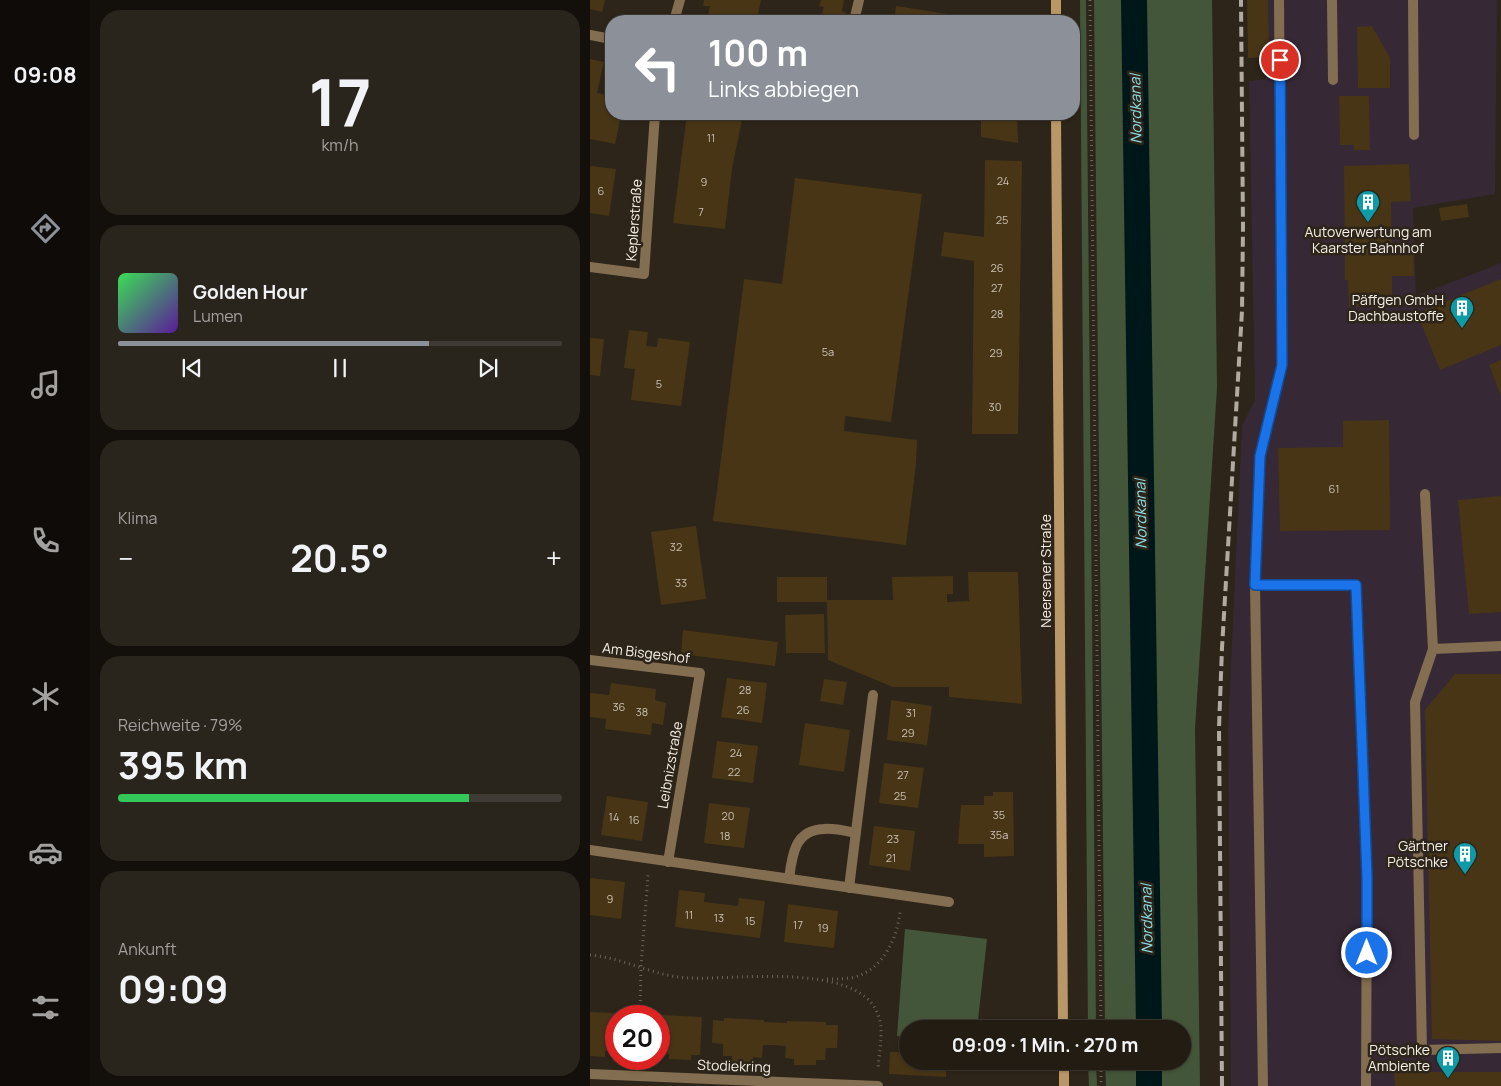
<!DOCTYPE html>
<html lang="de">
<head>
<meta charset="utf-8">
<style>
  :root { --surface:#221c13; --page:#2a251c; --text:#f1f3f6; --muted:#a2a1a0; --line:#3f3a33; --accent:#8c9099 }
  body { margin:0; font-family:Manrope,sans-serif; background:var(--page); color:var(--text); height:100vh; display:flex; flex-direction:column; font-size:19px; white-space:nowrap }
  * { box-sizing:border-box; margin:0 }
  p { font-size:16px; color:var(--muted) }
  .icon { flex:none; width:28px; height:28px; fill:none; stroke:currentColor; stroke-width:2; stroke-linecap:round; stroke-linejoin:round }
  .map { position:relative; flex:1; overflow:hidden }
  .sheet { display:flex; flex-direction:column; gap:10px; padding:10px; background:#130f0a; width:500px }
  .sheet>* { flex:none }
  .top-card { position:absolute; left:15px; top:15px; width:475px; height:105px; border-radius:20px; box-shadow:0 1px 4px #0004,0 0 0 1px var(--line); background:#8c9099; color:#fff; overflow:hidden }
  .speed { position:absolute; left:15px; top:1005px; display:flex; gap:10px; font-size:25px; font-weight:700; text-align:center }
  .speed>* { display:grid; place-content:center; width:65px; height:65px; border-radius:50%; background:var(--surface); box-shadow:0 1px 4px #0004,0 0 0 1px var(--line); line-height:1 }
  .speed .limit { border:8px solid #d22; background:#fff; color:#111 }
  .pin { position:absolute; display:grid; place-items:center; width:42px; height:42px; color:#fff; margin:-21px; border:2px solid #fff; border-radius:50%; box-shadow:0 1px 5px #0007 }
  .me { position:absolute; width:55px; margin:-28px; rotate:0deg; stroke-linejoin:round; filter:drop-shadow(0 0 4px #0008) }
  .turn { display:flex; align-items:center; gap:18px; height:105px; padding:0 20px; font-size:22px }
  .turn .icon { width:65px; height:65px; stroke-width:2.5 }
  .turn b { display:block; font-size:35px; line-height:42px }
  .big { font-size:38px; font-weight:700; line-height:1.1 }
  .sheet .widget { flex:1; display:flex; flex-direction:column; justify-content:center; gap:8px; min-width:0; padding:0 18px; border-radius:20px; background:var(--page) }
  .sheet .dial { align-items:center; gap:0 }
  .dial b { font-size:65px; line-height:1 }
  .song { display:flex; align-items:center; gap:15px }
  .cover { width:60px; height:60px; border-radius:8px; background:linear-gradient(135deg,hsl(130 70% 55%),hsl(270 70% 35%)) }
  .played { height:5px; border-radius:2px; background:linear-gradient(90deg,var(--accent) 70%,var(--line) 70%) }
  .keys { display:flex; justify-content:space-around; direction:ltr }
  .heat { display:flex; justify-content:space-between; align-items:center; font-size:28px; direction:ltr }
  .charge { height:8px; border-radius:4px; background:linear-gradient(90deg,#34c759 79%,var(--line) 0) }
  .trip { position:absolute; left:309px; top:1020px; width:292px; height:50px; border-radius:25px; background:var(--surface); box-shadow:0 1px 4px #0004,0 0 0 1px var(--line); font-weight:700; line-height:50px; text-align:center }
  main { display:flex; flex:1; min-height:0 }
  .menu { display:flex; flex-direction:column; width:90px; justify-content:space-around; align-items:center; background:#0e0b08; color:var(--muted) }
  .menu .icon { width:35px; height:35px }
  .menu .current { color:var(--accent) }
  .menu b { font-size:22px; color:var(--text) }
  .map>svg:first-child { display:block }
  .industrial { fill:#372835 }
  .green { fill:#44563a }
  .forest { fill:#445639 }
  .lines { fill:none; stroke-linecap:round; stroke-linejoin:round }
  .canal { stroke:#001719; stroke-width:26 }
  .building { fill:#473516 }
  .path { stroke:#6c645a; stroke-width:3; stroke-dasharray:1 4; stroke-linecap:butt }
  .service { stroke:#846e51; stroke-width:10 }
  .minor { stroke:#846e51; stroke-width:10 }
  .secondary { stroke:#ba9767; stroke-width:10 }
  .rail { stroke:#b1aaa1; stroke-width:4; stroke-dasharray:10 5; stroke-linecap:butt }
  .route-casing { stroke:#114b97; stroke-width:12 }
  .route { stroke:#1a73e8; stroke-width:9 }
  .labels { text-anchor:middle; stroke-width:5; stroke-linejoin:round; paint-order:stroke }
  .number-label { font-size:11px; fill:#cac0b3 }
  .street-label { font-size:14px; fill:#f5efe7; stroke:#2d2519 }
  .poi-label { font-size:14px; fill:#f5efe7; stroke:#2d2519; text-anchor:end }
  .water-label { font-size:15px; font-style:italic; fill:#8adfe6; stroke:#2d2519 }
</style>
</head>
<body>
<main>
<nav class="menu">
<b>09:08</b>
<svg class="icon current" aria-label="directions" viewBox="0 0 24 24"><path d="M12 3l9 9-9 9-9-9zM9 14v-3h6M13 9l2 2-2 2"/></svg>
<svg class="icon" aria-label="music" viewBox="0 0 24 24"><path d="M9 18V5l10-2v13"/><circle cx="6" cy="18" r="3"/><circle cx="16" cy="16" r="3"/></svg>
<svg class="icon" aria-label="phone" viewBox="0 0 24 24"><path d="M5 4h4l2 5-3 2q2 4 5 5l2-3 5 2v4C11 20 4 13 5 4z"/></svg>
<svg class="icon" aria-label="climate" viewBox="0 0 24 24"><path d="M12 3v18M4 7l16 10M4 17L20 7"/></svg>
<svg class="icon" aria-label="car" viewBox="0 0 24 24"><path d="M5 17H2v-5l4-1 3-4h7l3 4 3 1v5h-3M9 17h6M6 11h13"/><circle cx="7" cy="17" r="2"/><circle cx="17" cy="17" r="2"/></svg>
<svg class="icon" aria-label="filters" viewBox="0 0 24 24"><path d="M4 7h16M4 17h16"/><circle cx="9" cy="7" r="2"/><circle cx="15" cy="17" r="2"/></svg>
</nav>
<section class="sheet">
<div class="widget dial"><b>17</b><p>km/h</p></div>
<div class="widget">
<div class="song"><i class="cover"></i><div><b>Golden Hour</b><p>Lumen</p></div></div>
<div class="played"></div>
<div class="keys"><svg class="icon" aria-label="previous" viewBox="0 0 24 24"><path d="M18 5L8 12l10 7zM5 5v14"/></svg><svg class="icon" aria-label="pause" viewBox="0 0 24 24"><path d="M8 5v14M16 5v14"/></svg><svg class="icon" aria-label="next" viewBox="0 0 24 24"><path d="M6 5l10 7-10 7zM19 5v14"/></svg></div>
</div>
<div class="widget"><p>Klima</p>
<div class="heat"><a>−</a><b class="big">20.5°</b><a>+</a></div>
</div>
<div class="widget"><p>Reichweite · 79%</p><b class="big">395 km</b><div class="charge"></div></div>
<div class="widget"><p>Ankunft</p><b class="big">09:09</b></div>
</section>
<div class="map">
<svg width="911" height="1086" viewBox="0 0 911 1086">
  <rect width="100%" height="100%" fill="#2d2519"/>
  <path class="industrial" d="M676 0H907L905 194 823 208 826 296 911 263V1086H641L638 729 652 425 665 400 659 81 676 79Z"/>
  <path class="green" d="M490 0H496L506 1029H498Z
    M315 929 397 939 387 1029H318L317 1037 307 1036Z
    M498 1061H506L507 1086H499Z"/>
  <path class="forest" d="M504 0H622L627 388 605 729 610 1086H516L515 1061H592V1029H515Z"/>
  <g class="lines">
    <path class="canal" d="M544 0 559 1029
      M559 1061V1086"/>
  </g>
  <path class="building" d="M0 0H15L12 12 0 9Z
    M114 0H171L167 21H117L120 6H113Z
    M231 0H254L252 11 256 13 254 21H230L234 7 229 6Z
    M657 0H678L679 57 658 58Z
    M306 6 358 14 356 21H304Z
    M782 26 800 58V88H768L767 27Z
    M0 59 14 62 7 93 20 96 17 111 21 112V114L31 115 25 144 0 139Z
    M749 96H779L780 150H764V145H750Z
    M97 114 153 115 142 169 135 229 83 223Z
    M391 114H427L428 143 391 137Z
    M395 160 432 161 428 434H382L384 261 351 256 354 232 394 237Z
    M819 164 821 201 801 202 802 245H823L824 276H802V306L759 307 758 280H755L754 166Z
    M0 166 26 169 19 216 0 213Z
    M205 178 332 194 301 422 255 416 254 431 327 440 326 464 316 545 123 521 154 279 192 284Z
    M877 204 879 217 851 221 849 208Z
    M911 279V345L850 370 827 313Z
    M39 330 58 332 56 346 67 347 68 338 100 342 91 406 41 400 45 369 34 368Z
    M0 338 14 339 10 376 0 375Z
    M911 360V396L899 365Z
    M799 420 800 530 690 531 688 448 753 447V421Z
    M911 496V612L879 614 868 500Z
    M106 526 116 599 71 605 61 532Z
    M378 572H428L432 704 359 697V687H303L238 660 237 602H187V577H237V600H303L302 577 363 576V594H357V602L379 601Z
    M234 614 235 653H196L195 615Z
    M93 630 188 642 185 666 91 654Z
    M865 674H911V1041L842 1039 835 710Z
    M137 678 177 683 172 723 131 717Z
    M234 679 257 682 253 705 230 701Z
    M21 683 66 689 65 700 76 703 73 725 62 723 61 735 15 729 16 719 0 717V693L19 695Z
    M301 700 342 706 337 745 297 740Z
    M215 723 260 730 254 772 209 765Z
    M127 741 168 746 163 783 122 778Z
    M294 763 334 768 328 808 289 803Z
    M403 792H423L424 856 394 857V844H368L371 805H394V796H403Z
    M17 796 58 802 52 841 11 835Z
    M119 803 160 808 154 848 114 843Z
    M284 826 325 831 320 871 279 865Z
    M0 878 35 882 31 919 0 915Z
    M89 890 115 893 114 902 148 906 149 898 175 901 170 938 85 927Z
    M198 904 248 911 244 948 194 942Z
    M0 1012 25 1013V1016H26V1039H24L23 1052 15 1051V1057L0 1056Z
    M72 1015 112 1017 110 1055H101V1060L79 1059V1054L71 1053V1041H69V1018H72Z
    M134 1018 174 1020V1022L197 1023V1021L236 1022V1025H248L247 1048H236L235 1060H226V1065H204V1059L195 1058 196 1046 184 1045H173L172 1058 163 1057V1063L141 1062 142 1056H133V1044L122 1043 123 1020 134 1021Z
    M300 1052H318V1061H356V1077L299 1074Z
    M804 1072H911V1086H805Z"/>
  <g class="lines">
    <path class="path" d="M500 0 511 1029
      M0 955C34 958 66 977 100 978 145 980 265 962 287 1012 295 1028 289 1052 288 1069
      M237 979C247 979 256 979 265 977 293 969 307 939 310 912
      M50 1016 51 967 58 875
      M511 1061V1086"/>
    <path class="service" d="M742 0 743 80
      M823 0 824 135
      M264 21 269 0
      M835 494 843 649 825 702 832 1050 911 1048
      M665 585H766L777 877 776 1086
      M843 649 911 646
      M673 1086 665 585 670 455 692 365 689 0"/>
    <path class="minor" d="M84 21 90 0
      M0 35 21 39
      M0 267 54 274 65 114
      M0 660 110 673 78 862
      M0 850 359 902
      M199 879C202 856 204 830 234 829 244 828 256 831 266 833
      M259 888 283 695
      M0 1074 288 1086"/>
    <path class="secondary" d="M466 0V21
      M466 114 473 1029
      M474 1061V1086"/>
    <path class="rail" d="M632 1086 629 728 632 648 652 311 653 228 651 0"/>
  </g>
  <g class="lines">
    <g class="route-casing">
      <path id="route" d="M690 60 692 365 670 456 665 585H766L777 877V953"/>
    </g>
    <use href="#route" class="route"/>
  </g>
  <defs>
    <g id="building-pin" transform="scale(1.25)"><path d="M0 17L-7.5 6A9.5 9.5 0 1 1 7.5 6Z" fill="#0f9aa8" stroke="#2d2519"/><path d="M-4-6H4V6H1V3H-1V6H-4ZM-2.5-4.3h1.7v1.8h-1.7ZM.8-4.3h1.7v1.8H.8ZM-2.5-1h1.7V.8h-1.7ZM.8-1h1.7V.8H.8Z" fill="#fff"/></g>
  </defs>
  <g fill-rule="evenodd">
    <use href="#building-pin" x="778" y="202"/>
    <use href="#building-pin" x="872" y="308"/>
    <use href="#building-pin" x="875" y="854"/>
    <use href="#building-pin" x="858" y="1058"/>
  </g>
  <g class="labels">
    <g class="number-label">
      <text x="121" y="142">11</text>
      <text x="413" y="185">24</text>
      <text x="114" y="186">9</text>
      <text x="11" y="195">6</text>
      <text x="111" y="216">7</text>
      <text x="412" y="224">25</text>
      <text x="407" y="272">26</text>
      <text x="407" y="292">27</text>
      <text x="407" y="318">28</text>
      <text x="238" y="356">5a</text>
      <text x="406" y="357">29</text>
      <text x="69" y="388">5</text>
      <text x="405" y="411">30</text>
      <text x="744" y="493">61</text>
      <text x="86" y="551">32</text>
      <text x="91" y="587">33</text>
      <text x="155" y="694">28</text>
      <text x="29" y="711">36</text>
      <text x="153" y="714">26</text>
      <text x="52" y="716">38</text>
      <text x="321" y="717">31</text>
      <text x="318" y="737">29</text>
      <text x="146" y="757">24</text>
      <text x="144" y="776">22</text>
      <text x="313" y="779">27</text>
      <text x="310" y="800">25</text>
      <text x="409" y="819">35</text>
      <text x="138" y="820">20</text>
      <text x="24" y="821">14</text>
      <text x="44" y="824">16</text>
      <text x="409" y="839">35a</text>
      <text x="135" y="840">18</text>
      <text x="303" y="843">23</text>
      <text x="301" y="862">21</text>
      <text x="20" y="903">9</text>
      <text x="99" y="919">11</text>
      <text x="129" y="922">13</text>
      <text x="160" y="925">15</text>
      <text x="208" y="929">17</text>
      <text x="233" y="932">19</text>
    </g>
    <g class="street-label">
      <text transform="translate(44 220) rotate(-86)" y="5">Keplerstraße</text>
      <text transform="translate(456 571) rotate(-90)" y="5">Neersener Straße</text>
      <text transform="translate(56 653) rotate(7)" y="5">Am Bisgeshof</text>
      <text transform="translate(80 765) rotate(-80)" y="5">Leibnizstraße</text>
      <text transform="translate(144 1066) rotate(2)" y="5">Stodiekring</text>
    </g>
    <g class="poi-label">
      <text x="778" y="237" text-anchor="middle">Autoverwertung am<tspan x="778" dy="16">Kaarster Bahnhof</tspan></text>
      <text x="854" y="305">Päffgen GmbH<tspan x="854" dy="16">Dachbaustoffe</tspan></text>
      <text x="858" y="851">Gärtner<tspan x="858" dy="16">Pötschke</tspan></text>
      <text x="840" y="1055">Pötschke<tspan x="840" dy="16">Ambiente</tspan></text>
    </g>
    <g class="water-label">
      <text transform="translate(546 109) rotate(-91)" y="5">Nordkanal</text>
      <text transform="translate(551 514) rotate(-91)" y="5">Nordkanal</text>
      <text transform="translate(557 919) rotate(-91)" y="5">Nordkanal</text>
    </g>
  </g>
</svg>
<div class="speed"><div class="limit">20</div></div>
<div class="pin" style="left:690px;top:60px;background:#d93025"><svg class="icon" aria-label="arrive" viewBox="0 0 24 24"><path d="M6 21V4h12l-3 4 3 4H6"/></svg></div>
<svg class="me" style="left:777px;top:953px" viewBox="-20 -20 40 40"><circle r="17" fill="#1a73e8" stroke="#fff" stroke-width="3"/><path d="M0-11L8 9 0 5-8 9z" fill="#fff"/></svg>
<div class="trip">09:09 · 1 Min. · 270 m</div>
<div class="top-card">
<div class="turn"><svg class="icon" aria-label="left" viewBox="0 0 24 24"><path d="M17 20v-9H6M10 6l-5 5 5 5"/></svg><div><b>100 m</b>Links abbiegen</div></div>
</div>
</div>
</main>
</body>
</html>
